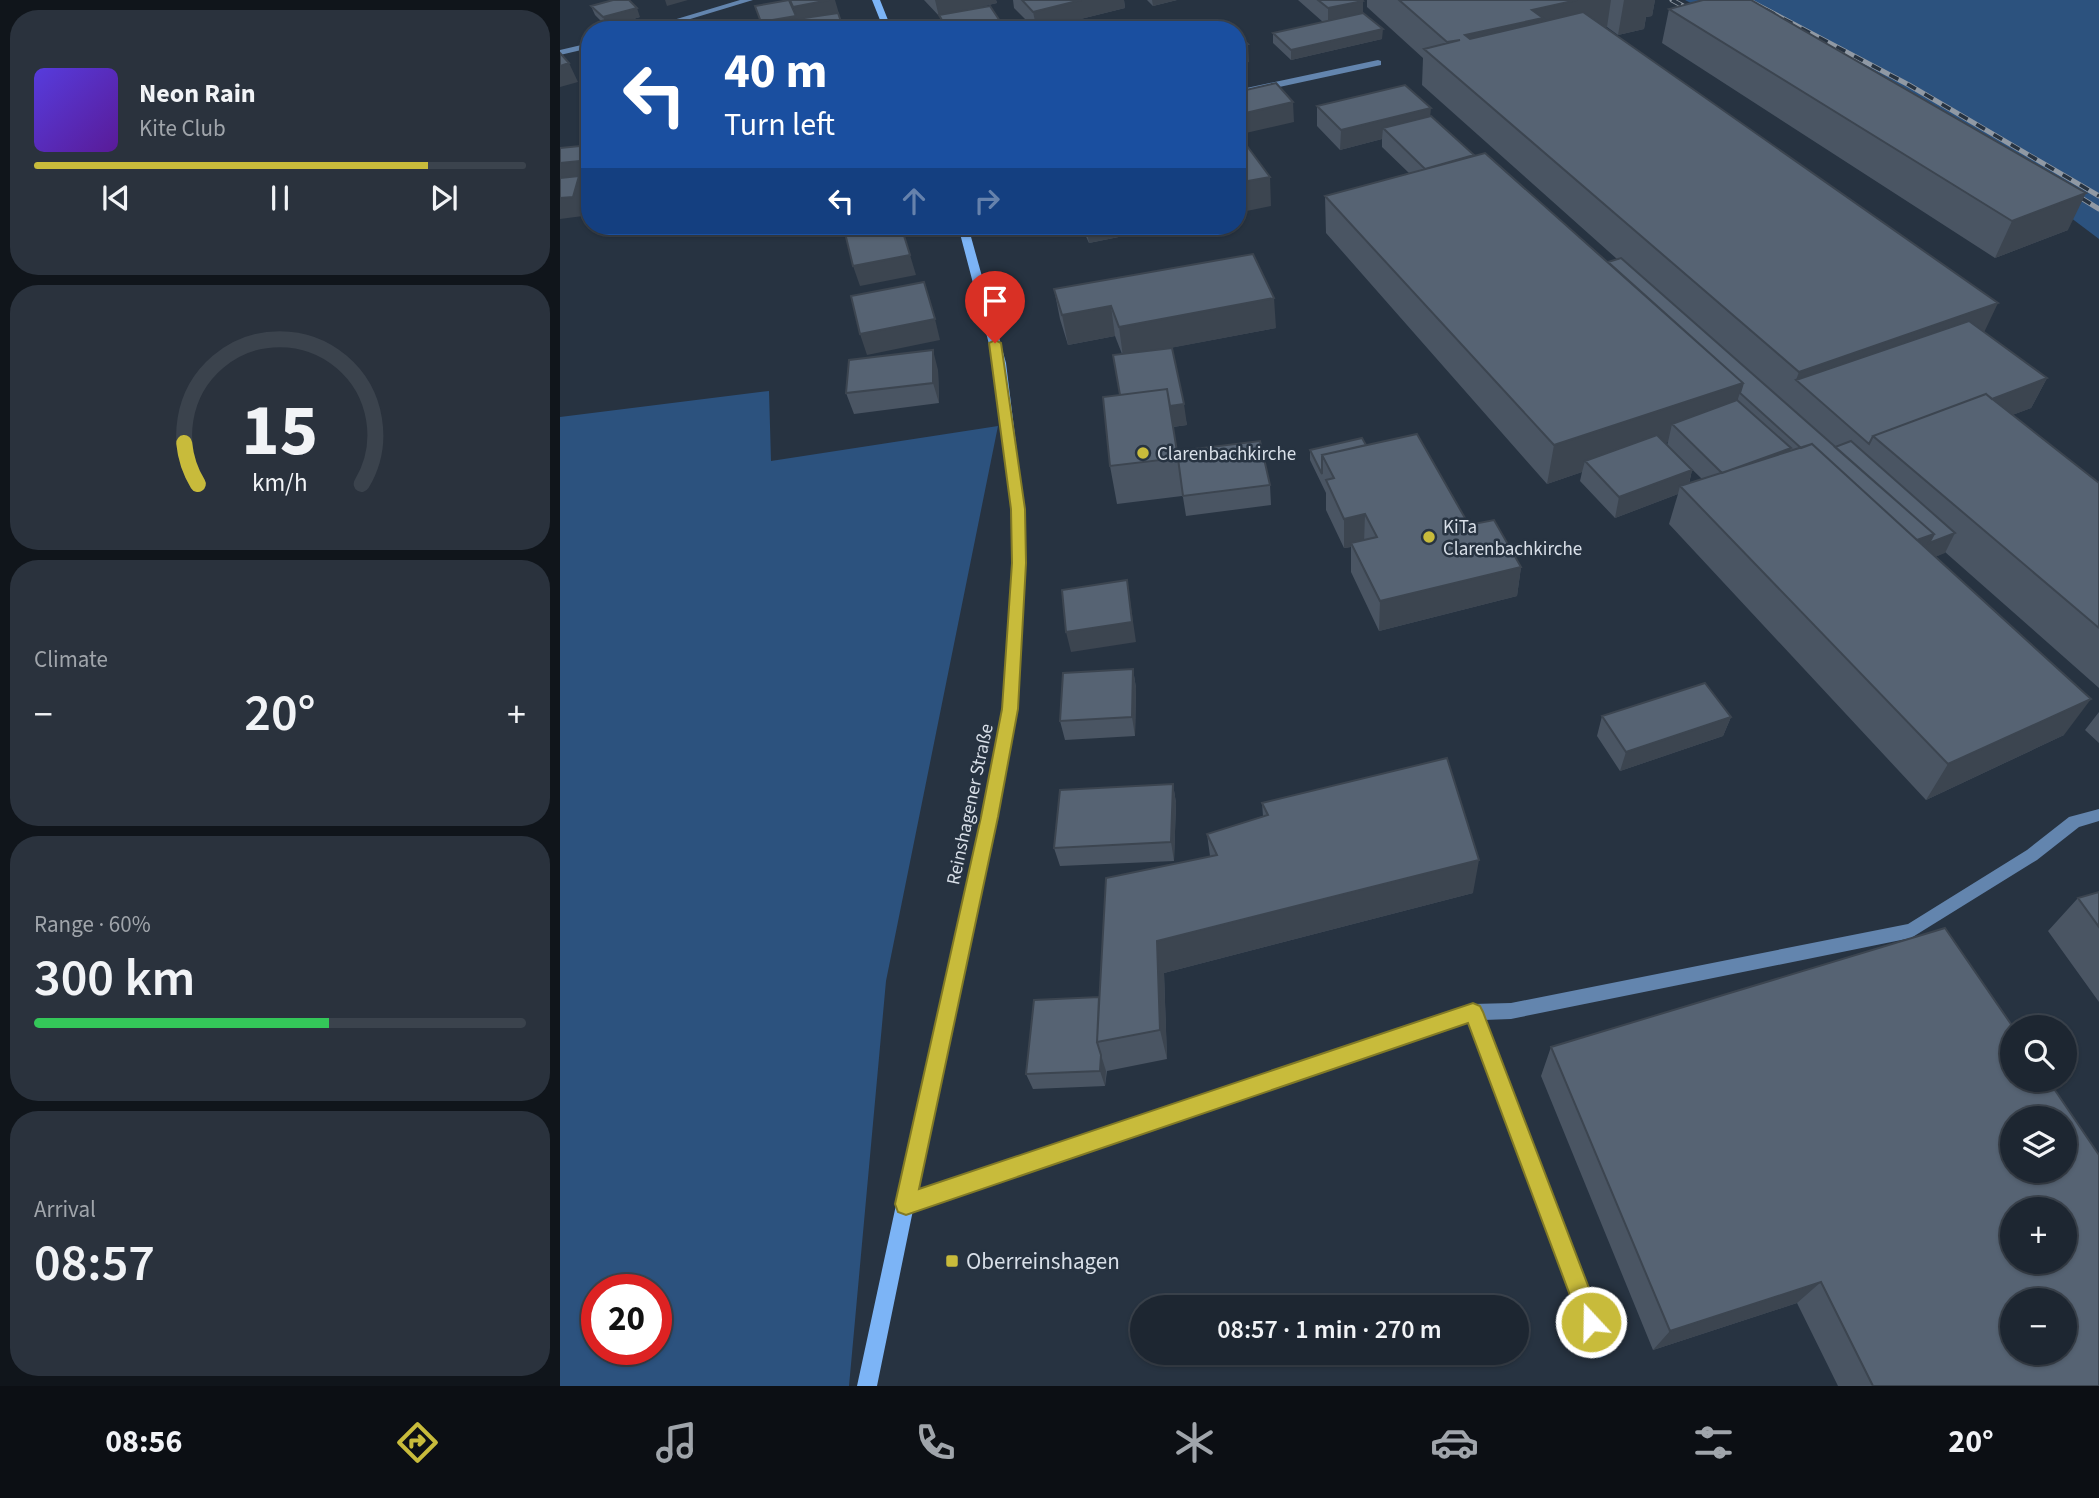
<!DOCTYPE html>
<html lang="en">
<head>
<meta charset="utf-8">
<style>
  :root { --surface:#1d2631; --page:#2a323d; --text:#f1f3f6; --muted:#a0a5ab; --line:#3b434d; --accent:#c8bb3b }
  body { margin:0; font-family:"Source Sans 3",sans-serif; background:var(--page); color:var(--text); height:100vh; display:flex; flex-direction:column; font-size:26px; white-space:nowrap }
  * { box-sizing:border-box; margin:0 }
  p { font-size:23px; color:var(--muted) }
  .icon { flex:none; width:38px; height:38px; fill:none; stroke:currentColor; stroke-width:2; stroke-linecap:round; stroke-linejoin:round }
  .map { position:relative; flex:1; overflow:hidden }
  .side { display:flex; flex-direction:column; gap:10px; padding:10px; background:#10151b; width:560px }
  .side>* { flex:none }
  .hud { position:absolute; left:21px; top:21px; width:665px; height:214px; border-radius:28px; box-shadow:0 2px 5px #0004,0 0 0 2px var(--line); background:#1a4fa0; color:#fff; overflow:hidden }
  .buttons { position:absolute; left:1440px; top:1015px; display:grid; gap:14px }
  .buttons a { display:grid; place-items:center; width:77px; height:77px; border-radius:50%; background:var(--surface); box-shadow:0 2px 5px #0004,0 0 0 2px var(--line); font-size:35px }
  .speed { position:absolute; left:21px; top:1274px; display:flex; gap:14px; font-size:35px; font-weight:700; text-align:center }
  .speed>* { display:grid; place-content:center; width:91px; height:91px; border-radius:50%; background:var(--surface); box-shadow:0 2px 5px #0004,0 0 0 2px var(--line); line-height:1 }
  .speed .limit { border:10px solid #d22; background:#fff; color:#111 }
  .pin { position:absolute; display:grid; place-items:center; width:60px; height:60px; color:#fff; margin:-72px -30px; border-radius:50% 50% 50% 0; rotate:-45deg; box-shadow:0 0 7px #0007 }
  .pin .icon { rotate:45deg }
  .me { position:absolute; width:77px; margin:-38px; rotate:339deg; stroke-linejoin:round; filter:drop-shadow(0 0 5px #0008) }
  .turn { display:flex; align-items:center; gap:24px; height:147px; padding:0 28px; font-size:32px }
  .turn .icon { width:91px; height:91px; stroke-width:2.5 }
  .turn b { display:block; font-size:49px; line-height:60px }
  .lanes { display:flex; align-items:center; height:66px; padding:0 28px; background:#0003; justify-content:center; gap:35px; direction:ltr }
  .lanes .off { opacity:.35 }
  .big { font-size:52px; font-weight:600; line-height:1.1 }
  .side .widget { flex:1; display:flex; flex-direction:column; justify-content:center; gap:10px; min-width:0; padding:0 24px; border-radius:28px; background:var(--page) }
  .side .dial { align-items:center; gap:0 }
  .dial svg { height:182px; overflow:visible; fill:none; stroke:var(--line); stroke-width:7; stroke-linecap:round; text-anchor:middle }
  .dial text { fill:var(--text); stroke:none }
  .song { display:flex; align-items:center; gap:21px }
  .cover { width:84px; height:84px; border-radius:10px; background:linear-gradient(135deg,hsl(250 70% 55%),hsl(270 70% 35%)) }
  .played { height:7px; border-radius:4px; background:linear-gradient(90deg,var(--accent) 80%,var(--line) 80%) }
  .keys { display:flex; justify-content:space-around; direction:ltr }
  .heat { display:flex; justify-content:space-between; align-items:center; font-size:38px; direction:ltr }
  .charge { height:10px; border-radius:5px; background:linear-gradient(90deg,#34c759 60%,var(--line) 0) }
  .trip { position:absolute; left:570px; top:1295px; width:399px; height:70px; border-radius:35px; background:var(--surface); box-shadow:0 2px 5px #0004,0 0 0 2px var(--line); font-weight:600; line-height:70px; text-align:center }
  .menu { display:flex; height:112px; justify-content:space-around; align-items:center; background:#0c0f14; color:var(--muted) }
  .menu .icon { width:49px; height:49px }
  .menu .selected { color:var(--accent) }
  .menu b { font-size:32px; color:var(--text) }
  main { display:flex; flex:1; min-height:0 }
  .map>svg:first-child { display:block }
  .green { fill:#2c527e; fill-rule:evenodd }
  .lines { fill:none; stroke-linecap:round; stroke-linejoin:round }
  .service { fill:#6385ae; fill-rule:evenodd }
  .minor { fill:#6385ae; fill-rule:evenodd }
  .secondary { fill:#7cb4f6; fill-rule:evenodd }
  .rail-casing { stroke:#9099a4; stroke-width:5 }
  .rail { stroke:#273341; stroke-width:3.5; stroke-dasharray:10; stroke-linecap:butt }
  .wall { fill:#4a5563; fill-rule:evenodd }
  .shaded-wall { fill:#3c4550 }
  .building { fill:#566373; stroke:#3c4550; stroke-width:2; fill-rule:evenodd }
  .route { fill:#c8bb3b; stroke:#827a26; stroke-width:2 }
  .poi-dot { fill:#c8bb3b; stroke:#273341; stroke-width:2.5 }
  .labels { text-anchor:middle; stroke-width:5; stroke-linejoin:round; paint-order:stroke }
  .poi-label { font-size:19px; fill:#d8dfe8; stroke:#273341; text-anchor:start }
  .street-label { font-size:19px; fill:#d8dfe8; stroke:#273341 }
  .near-poi-label { font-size:23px; fill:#d8dfe8; stroke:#273341; text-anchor:start }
</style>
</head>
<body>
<main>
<section class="side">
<div class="widget">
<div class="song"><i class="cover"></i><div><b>Neon Rain</b><p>Kite Club</p></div></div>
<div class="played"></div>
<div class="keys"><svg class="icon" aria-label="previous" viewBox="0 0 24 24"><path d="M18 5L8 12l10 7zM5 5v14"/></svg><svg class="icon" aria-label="pause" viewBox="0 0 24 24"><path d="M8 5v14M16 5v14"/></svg><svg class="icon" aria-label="next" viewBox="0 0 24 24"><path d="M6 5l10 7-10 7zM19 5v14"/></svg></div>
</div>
<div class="widget dial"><svg viewBox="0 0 100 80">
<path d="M14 69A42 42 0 1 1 86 69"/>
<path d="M14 69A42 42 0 0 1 8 51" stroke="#c8bb3b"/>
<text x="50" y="56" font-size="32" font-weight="700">15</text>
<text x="50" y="72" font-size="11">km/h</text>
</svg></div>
<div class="widget"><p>Climate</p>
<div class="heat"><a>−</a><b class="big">20°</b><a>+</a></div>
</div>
<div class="widget"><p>Range · 60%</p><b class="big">300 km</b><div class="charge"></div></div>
<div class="widget"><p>Arrival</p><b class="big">08:57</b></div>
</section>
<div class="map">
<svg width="1539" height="1386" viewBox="0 0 1539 1386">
  <rect width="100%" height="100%" fill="#273341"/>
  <path class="green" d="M1125 0H1539V239L1429 156Z
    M209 391 211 461 438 426 326 981 289 1386H0V417ZM37 1290H96V1349H37Z"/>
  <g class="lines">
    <path class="service" d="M1539 809V821L1519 827 1477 860 1351 938 951 1019 924 1020 1050 1348 1047 1355 1040 1358 1033 1355 1030 1348 908 1022 346 1213 339 1211 337 1204 339 1197 346 1195 913 1004 951 1003 1348 924 1467 850 1509 817Z"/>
    <path class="minor" d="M180 0H193L94 30H80Z
      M30 43V48L0 55V50Z
      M818 60 821 61V65L677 96V90Z"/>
    <path class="secondary" d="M312 0H320L332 30H324Z
      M398 226H408L446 363 464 509 465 563 457 709 438 817 394 1010 317 1386H297L378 1010 422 817 443 709 453 563 452 509 434 363Z"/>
    <g class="rail-casing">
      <path id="rail" d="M1112 0 1140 15
        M1188 0 1349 85 1539 196
        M1505 188 1539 209"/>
    </g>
    <use href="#rail" class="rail"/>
  </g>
  <path class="wall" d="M364 0H436L437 3 411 9 444 27V30H383L380 17Z
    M453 0H564L565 8 476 30 454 8Z
    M587 0H617L593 6Z
    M738 0H802L803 13 822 39 731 60 713 43V33L763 22Z
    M807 0H1095L1092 16 1086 17 1084 29 1058 35 1047 27H1044L1424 332 1487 378 1471 408 1452 415 1539 483V688L1385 552 1375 557 1504 735 1366 800 1109 524 1118 494 1055 518 1020 481 1022 472 987 484 766 233 765 196 849 173 822 147V139L780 150 757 126V106L870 116 914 155 1048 262 1057 259 862 85 863 58 807 7ZM1108 442 1107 445 1142 479 1129 484 1132 470 1105 443Z
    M31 6 80 17 47 27 35 15Z
    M1109 9 1508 230 1435 258 1102 43Z
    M521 226H526V227V226H613L529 243Z
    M494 289 716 328 609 348 627 425 613 427 617 451 710 485 711 505 626 516 622 491V496L557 504 550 466 560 395 562 354 555 336 508 345 500 319Z
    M378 370 379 403 294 414 286 393Z
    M806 445 961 567 957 596 819 631 791 572V547L784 548 766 510V493L750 460V450Z
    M573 669 576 688 575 736 505 740 500 721Z
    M1539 712V743L1525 730Z
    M1042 716 1171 717 1163 736 1060 771 1037 736Z
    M613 784 616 803 614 861 500 866 494 848Z
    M702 803 913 893 604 973 607 1059 547 1071 545 1086 473 1089 466 1074 539 997 650 856 647 834 703 816Z
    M1539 892V1002L1488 931 1518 898Z
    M991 1047 1539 1386H1278L1237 1303 1093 1350 981 1076Z"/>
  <path class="shaded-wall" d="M105 0H128L107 6Z
    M269 0H275L280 17 214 30H204L201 22 236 16 233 7Z
    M375 0H436L437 3 379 17Z
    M521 0H564L565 8 477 30 473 12Z
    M592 0H617L593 6Z
    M1017 0H1051L1047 27 980 42 902 70 905 35 972 10Z
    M1064 0H1095L1092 16 1086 17 1084 29 1058 35Z
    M803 1V19L768 27V8Z
    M77 8 80 17 47 27 43 17Z
    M444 27V30H428Z
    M823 29 822 39 731 60V50Z
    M688 44 689 62 677 65V46Z
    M9 63 18 82 0 87V66Z
    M733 102 734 122 677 135V115Z
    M871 108 869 128H823L822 139 780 150 781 130Z
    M30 160V181L21 182 28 196 23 216 0 219V163Z
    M710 177 711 206 677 213V183Z
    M1526 193 1508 230 1435 258 1452 221Z
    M265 226H297L267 232Z
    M526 226H613L529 243Z
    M350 255 356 275 300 286 293 266Z
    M714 298 716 328 563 357 559 327Z
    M1438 303 1420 341 1236 380 1239 372Z
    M551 306 555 336 508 345 502 315Z
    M375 319 380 340 307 355 300 334Z
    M373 350 378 370 379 403 373 383Z
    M1487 378 1471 408 1339 458 1318 441Z
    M1183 383 1171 421 1112 424 1108 442 1032 468 1025 461 1022 472 987 484 994 445Z
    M624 404 627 425 566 433 563 413Z
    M1231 448 1223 469 1162 473Z
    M1132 470 1127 491 1120 486 1118 494 1055 518 1059 497Z
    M805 514 804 544 791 543V547L784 548V519Z
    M1395 533 1385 553 1333 574 1348 544 1374 534Z
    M961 567 957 596 819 631 820 601Z
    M567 580 576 642 511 652 506 632Z
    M573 669 576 688 575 736 572 717Z
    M1531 699 1504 735 1366 800 1388 764Z
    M1171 717 1163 736 1060 771 1066 752Z
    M613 784 616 803 614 861 611 842Z
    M919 860 913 893 604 973 607 1059 600 1030 597 941Z
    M541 1055 546 1071 545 1086 540 1071Z
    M1261 1282 1237 1303 1093 1350 1110 1331Z"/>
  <path class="building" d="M53 0H69L77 8 43 17 31 6Z
    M229 0 236 16 201 22 195 6Z
    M230 0H269L233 7Z
    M462 0H521L473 12Z
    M758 0H802L803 1 768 8Z
    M839 0H1017L972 10 983 18 905 35 910 39 1023 12 1438 303 1239 372 864 49 900 40 887 42Z
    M1143 0H1191L1526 193 1452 221 1109 9Z
    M430 6 444 27 428 30H388L379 15Z
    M278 13 284 30H226L224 21Z
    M803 13 823 29 731 50 713 33Z
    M131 20 143 30H96Z
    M667 24 674 30H640Z
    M677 33 688 44 677 46Z
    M0 53 9 63 0 66Z
    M716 83 733 102 677 115V92Z
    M845 85 871 108 781 130 757 106Z
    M871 116 914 155 865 169 823 128Z
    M30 145V160L0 163V148Z
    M687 146 710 177 677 183V148Z
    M925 153 1183 383 994 445 765 196Z
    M19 176 13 197 0 198V178Z
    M325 226H341L350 255 293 266 285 233Z
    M693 254 714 298 559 327 551 306 502 315 494 289Z
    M1061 258 1374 534 1357 540 1252 444 1241 448 1180 393 1183 383 1048 262Z
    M364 282 375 319 300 334 291 296Z
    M1409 321 1487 378 1432 399 1426 394 1313 436 1309 444 1236 380Z
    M612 348 624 404 610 406 607 389 560 395 553 355Z
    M373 350V383L286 393 289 360Z
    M607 389 618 458 550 466 543 397Z
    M1426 394 1539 483V628L1313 436Z
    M1177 400 1231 448 1162 473 1112 424Z
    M857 434 909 525 934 520 961 567 820 601 791 543 817 537 805 514 784 519 766 480 774 478 762 455Z
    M1097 435 1132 470 1059 497 1025 461Z
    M802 438 806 445 762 455V474L750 450Z
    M700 441 710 485 623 496 617 451Z
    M1291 441 1395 533 1369 543 1374 534 1275 447Z
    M1252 444 1531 699 1388 764 1120 486Z
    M567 580 572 622 506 632 502 590Z
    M573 669 572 717 500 721 503 673Z
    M1145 683 1171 717 1066 752 1042 716Z
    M887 758 919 860 597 941 600 1030 537 1042 546 878 657 855 647 834 708 815 702 803Z
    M613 784 611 842 494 848 500 790Z
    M1539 892V927L1518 898Z
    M1385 928 1453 1027 1452 1080H1488L1539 1155V1386H1313L1261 1282 1110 1331 991 1047ZM1452 1118H1505V1171H1452ZM1452 1209H1505V1262H1452ZM1452 1300H1505V1353H1452Z
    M539 997 537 1042 541 1055 540 1071 466 1074 474 1000Z"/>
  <path class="route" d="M435 340 441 343 465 509 466 563 458 709 438 817 359 1189 913 1003 920 1006 923 1012 1042 1322 1039 1330 1031 1333 1023 1330 908 1023 346 1215 338 1212 335 1204 421 817 442 709 452 563 451 509 429 343Z"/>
  <g class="poi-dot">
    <circle cx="583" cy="453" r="7"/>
    <circle cx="869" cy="537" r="7"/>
    <rect x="385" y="1254" width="14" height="14" rx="3.5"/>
  </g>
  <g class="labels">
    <g class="poi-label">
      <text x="597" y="460">Clarenbachkirche</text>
      <text x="883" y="533">KiTa<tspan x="883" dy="22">Clarenbachkirche</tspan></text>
    </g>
    <g class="street-label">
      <text transform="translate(409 804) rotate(-78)" y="7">Reinshagener Straße</text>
    </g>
    <g class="near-poi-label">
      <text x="406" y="1269">Oberreinshagen</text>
    </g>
  </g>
</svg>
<div class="buttons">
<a><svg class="icon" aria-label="search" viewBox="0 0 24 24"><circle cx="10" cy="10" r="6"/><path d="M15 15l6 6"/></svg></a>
<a><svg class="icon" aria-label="layers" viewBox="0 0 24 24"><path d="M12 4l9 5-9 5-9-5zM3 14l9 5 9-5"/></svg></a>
<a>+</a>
<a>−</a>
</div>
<div class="speed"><div class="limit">20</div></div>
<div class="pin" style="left:435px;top:343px;background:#d93025"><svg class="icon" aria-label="arrive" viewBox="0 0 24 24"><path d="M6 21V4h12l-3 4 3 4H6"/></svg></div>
<svg class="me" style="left:1031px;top:1322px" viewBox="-20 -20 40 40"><circle r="17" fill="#c8bb3b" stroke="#fff" stroke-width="3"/><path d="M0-11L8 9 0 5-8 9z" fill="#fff"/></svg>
<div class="trip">08:57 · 1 min · 270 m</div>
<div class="hud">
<div class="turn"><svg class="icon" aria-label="left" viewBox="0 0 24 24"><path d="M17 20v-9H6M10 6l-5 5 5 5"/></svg><div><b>40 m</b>Turn left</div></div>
<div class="lanes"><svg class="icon" aria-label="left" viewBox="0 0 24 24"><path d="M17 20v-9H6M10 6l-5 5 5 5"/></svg><svg class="icon off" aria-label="ahead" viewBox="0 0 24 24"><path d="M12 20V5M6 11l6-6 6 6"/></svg><svg class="icon off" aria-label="right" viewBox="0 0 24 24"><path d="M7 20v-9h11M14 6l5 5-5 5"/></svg></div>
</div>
</div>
</main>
<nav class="menu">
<b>08:56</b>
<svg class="icon selected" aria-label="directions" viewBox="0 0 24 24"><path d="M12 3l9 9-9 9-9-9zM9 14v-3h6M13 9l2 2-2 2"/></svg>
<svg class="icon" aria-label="music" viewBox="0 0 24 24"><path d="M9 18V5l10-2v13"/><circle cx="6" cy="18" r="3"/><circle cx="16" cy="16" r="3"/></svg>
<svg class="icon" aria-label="phone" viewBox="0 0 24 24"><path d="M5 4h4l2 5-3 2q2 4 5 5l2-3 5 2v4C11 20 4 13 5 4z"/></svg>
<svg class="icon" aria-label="climate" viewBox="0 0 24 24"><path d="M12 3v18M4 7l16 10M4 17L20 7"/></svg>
<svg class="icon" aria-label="car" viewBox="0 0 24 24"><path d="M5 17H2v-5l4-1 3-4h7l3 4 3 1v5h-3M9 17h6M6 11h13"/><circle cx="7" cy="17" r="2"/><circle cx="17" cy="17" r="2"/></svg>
<svg class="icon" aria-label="filters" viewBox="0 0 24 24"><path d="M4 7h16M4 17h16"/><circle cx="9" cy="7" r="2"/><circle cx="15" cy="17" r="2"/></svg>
<b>20°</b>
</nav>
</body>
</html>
